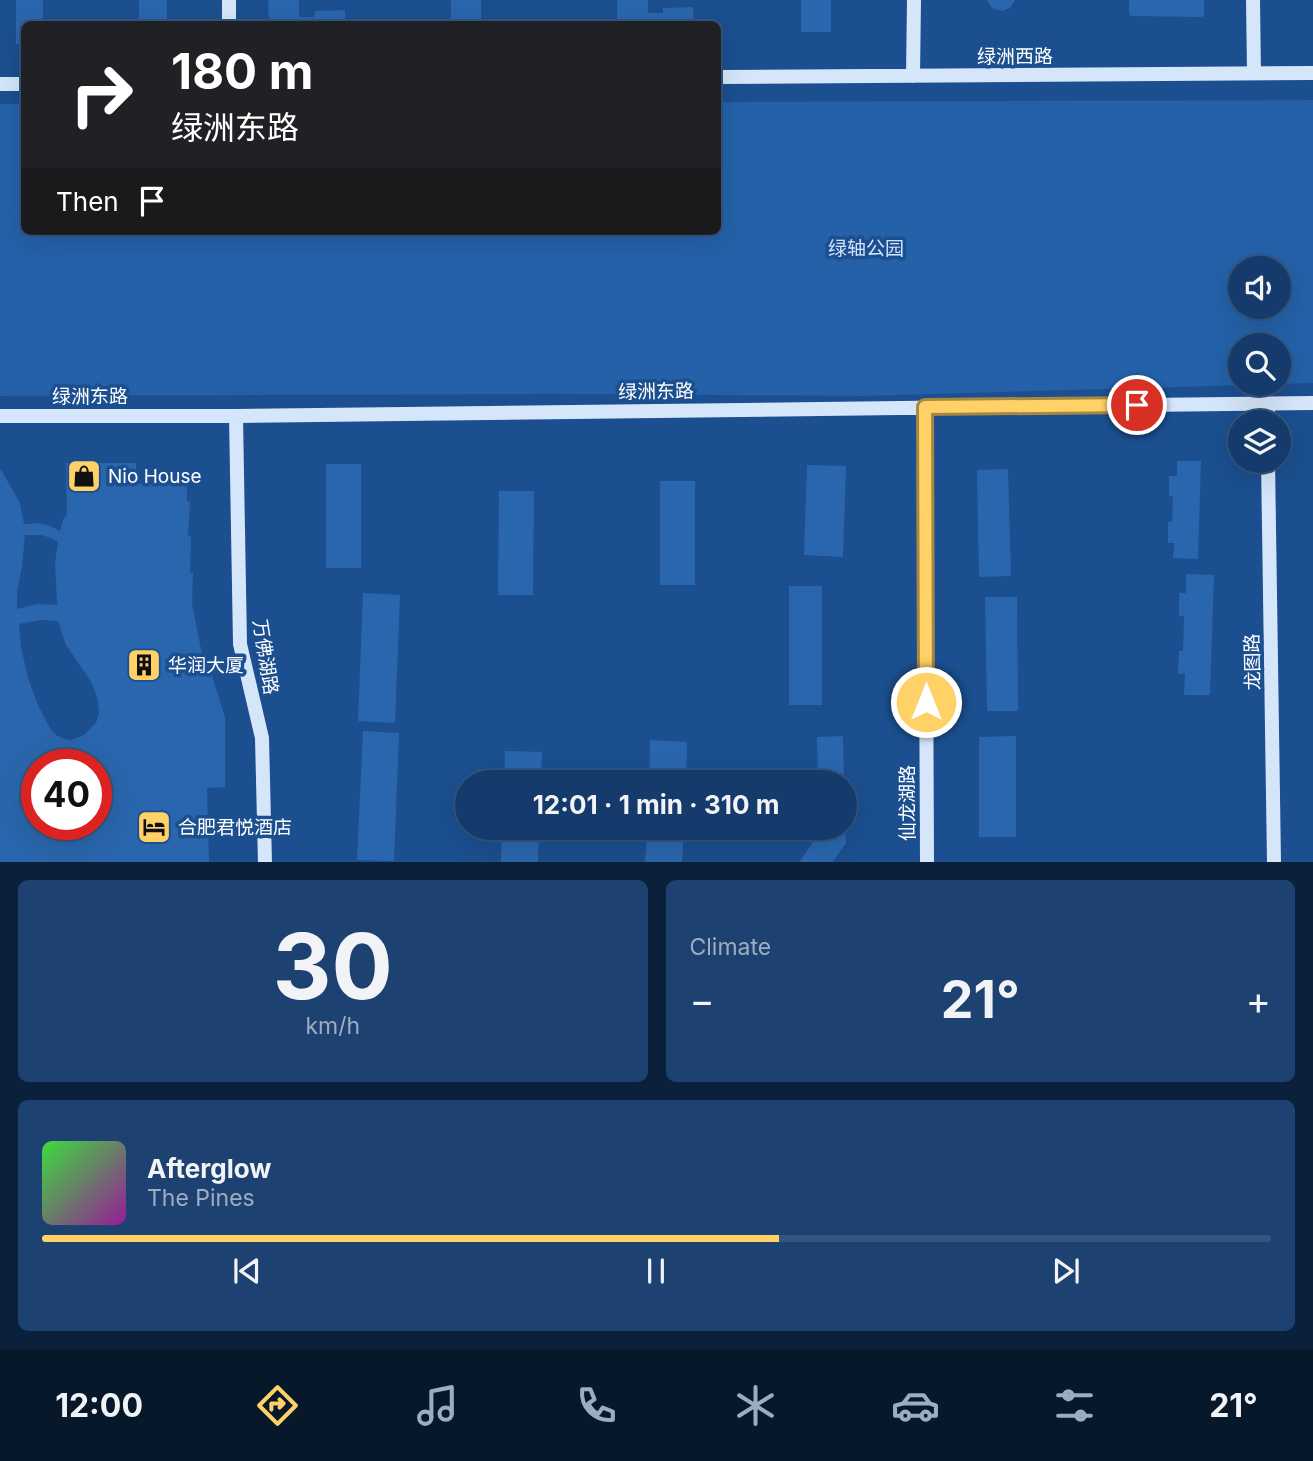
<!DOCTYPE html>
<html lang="en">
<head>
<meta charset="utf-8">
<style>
  :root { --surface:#143b6b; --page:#1d4271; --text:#f1f3f6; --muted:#9dadc1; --line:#33557e; --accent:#ffd166 }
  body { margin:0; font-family:Inter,"Noto Sans SC",sans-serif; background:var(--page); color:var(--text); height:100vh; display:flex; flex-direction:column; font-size:26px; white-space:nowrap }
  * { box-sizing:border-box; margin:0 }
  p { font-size:23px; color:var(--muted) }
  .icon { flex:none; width:38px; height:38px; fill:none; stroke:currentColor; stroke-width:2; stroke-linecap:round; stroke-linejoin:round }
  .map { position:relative; height:862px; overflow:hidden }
  .panel { display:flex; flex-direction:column; gap:18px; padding:18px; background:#0b203b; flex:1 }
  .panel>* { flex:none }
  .hud { position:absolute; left:21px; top:21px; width:700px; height:214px; border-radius:10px; box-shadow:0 7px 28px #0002,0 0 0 2px var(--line); background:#202124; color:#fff; overflow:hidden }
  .tools { position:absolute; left:1228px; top:256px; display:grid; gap:14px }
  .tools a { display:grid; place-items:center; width:63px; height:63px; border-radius:50%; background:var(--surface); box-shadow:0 7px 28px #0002,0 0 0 2px var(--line); font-size:35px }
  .speed { position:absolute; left:21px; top:749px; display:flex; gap:14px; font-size:35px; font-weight:700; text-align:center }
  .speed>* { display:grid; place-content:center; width:91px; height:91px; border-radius:50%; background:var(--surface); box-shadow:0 7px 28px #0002,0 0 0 2px var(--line); line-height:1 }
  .speed .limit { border:10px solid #d22; background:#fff; color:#111 }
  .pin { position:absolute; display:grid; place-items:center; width:60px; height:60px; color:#fff; margin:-30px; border:4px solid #fff; border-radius:50%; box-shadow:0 2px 7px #0007 }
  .me { position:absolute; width:77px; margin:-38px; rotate:0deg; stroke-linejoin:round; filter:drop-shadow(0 0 5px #0008) }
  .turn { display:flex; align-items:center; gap:24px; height:147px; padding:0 35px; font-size:32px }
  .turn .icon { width:91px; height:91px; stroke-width:2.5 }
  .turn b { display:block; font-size:49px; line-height:60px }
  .then { display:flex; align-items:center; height:66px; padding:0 35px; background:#0003; gap:14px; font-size:26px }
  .big { font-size:52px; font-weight:700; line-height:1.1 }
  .panel .card { flex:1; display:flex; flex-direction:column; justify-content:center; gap:10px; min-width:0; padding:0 24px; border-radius:10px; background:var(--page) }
  .panel .dial { align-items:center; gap:0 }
  .dial b { font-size:91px; line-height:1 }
  .song { display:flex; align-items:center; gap:21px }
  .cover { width:84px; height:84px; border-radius:10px; background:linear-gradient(135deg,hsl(120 70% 55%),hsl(300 70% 35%)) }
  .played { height:7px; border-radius:4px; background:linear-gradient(90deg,var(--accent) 60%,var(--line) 60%) }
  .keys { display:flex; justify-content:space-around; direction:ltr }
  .heat { display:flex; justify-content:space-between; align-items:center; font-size:38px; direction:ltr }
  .panel .tiles { flex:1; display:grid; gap:18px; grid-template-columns:1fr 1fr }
  .card:last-child { grid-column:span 2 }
  .trip { position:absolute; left:455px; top:770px; width:402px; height:70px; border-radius:35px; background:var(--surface); box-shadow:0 7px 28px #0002,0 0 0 2px var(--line); font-weight:700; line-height:70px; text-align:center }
  .tabs { display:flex; height:112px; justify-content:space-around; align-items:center; background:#08182b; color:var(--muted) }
  .tabs .icon { width:49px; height:49px }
  .tabs .current { color:var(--accent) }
  .tabs b { font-size:32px; color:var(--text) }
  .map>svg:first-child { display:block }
  .green { fill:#2461a8; fill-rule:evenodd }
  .building { fill:#2a66ad; fill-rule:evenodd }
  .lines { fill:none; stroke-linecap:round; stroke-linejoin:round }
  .secondary { stroke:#d6e6fa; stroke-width:14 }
  .route-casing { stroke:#a68842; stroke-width:18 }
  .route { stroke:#ffd166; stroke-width:12 }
  .labels { text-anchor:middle; stroke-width:7; stroke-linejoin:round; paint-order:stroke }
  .street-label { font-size:19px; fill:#fff; stroke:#1b4f8f }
  .park-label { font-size:19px; fill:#cfe3fa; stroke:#1b4f8f }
  .poi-label { font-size:19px; fill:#fff; stroke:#1b4f8f; text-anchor:start }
</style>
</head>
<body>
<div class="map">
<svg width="1313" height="863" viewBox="0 0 1313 863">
  <rect width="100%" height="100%" fill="#1b4f8f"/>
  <path class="green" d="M1313 100V383L864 396 551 394 0 396V104H24V231H718V102ZM1241 268H1279V306H1241ZM1241 345H1279V383H1241Z"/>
  <path class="building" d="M16 0H43V24H24V44H16Z
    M139 0H167V24H139Z
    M268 0H299V17H314L315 11 345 10 346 24H269Z
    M451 0H481V24H451Z
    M617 0H648V13H663V8L693 7 694 24H617Z
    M801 0H831V32H801Z
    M987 0H1015L1011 7 1003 11 993 9Z
    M1129 0H1204V15L1202 17 1131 16 1129 14Z
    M1177 461H1201L1198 559 1173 558 1174 543H1168V522H1172L1173 496H1169V476H1177Z
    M66 463H136V484L187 483V501L190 502 188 536H191L190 573H193L192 604 203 659 207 660 225 717V787L207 788 209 863H0V468L20 503 24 524 39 523 50 526 60 531 64 517 67 516ZM25 535H41L51 538 58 542 55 563 57 605 37 604 17 609V591L22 567ZM42 620 58 621 66 645 90 680 97 696 99 713 96 723 84 735 71 740 64 739 56 735 51 730 38 705 28 678 21 647 19 624ZM37 765H96V824H37Z
    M326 464H361V568H326Z
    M807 465 846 466 843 557 804 555Z
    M1008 469 1011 576 979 577 977 470Z
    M660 481H695V585H660Z
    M499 491H534L533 595H498Z
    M1186 574 1214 575 1210 695H1184L1185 674H1178L1179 651H1183L1184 616H1179V593H1186Z
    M789 586H822V705H789Z
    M363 593 400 595 395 723 358 721Z
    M985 597H1017L1018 711H987Z
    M363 731 399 733 394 861 357 860Z
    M843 736 844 782H818L817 737Z
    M1016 736V837H979V737Z
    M650 740 687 742 686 782H649Z
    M505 751 542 752 541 782H504Z
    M502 828H539L538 863H501Z
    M647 828H684L682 863H645Z
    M819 828H845L846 843 832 863H799L819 833Z"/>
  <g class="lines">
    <path class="secondary" d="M229 0V24
      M1253 0 1254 73
      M913 76 914 0
      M718 77 1313 73
      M0 84H24
      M1268 404V422
      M925 407 927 863
      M0 416H236L1313 403
      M236 416 240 644 262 738 265 863
      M1268 460 1274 863"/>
  </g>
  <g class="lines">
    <g class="route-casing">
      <path id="route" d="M926 702 925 407 1137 405"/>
    </g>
    <use href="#route" class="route"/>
  </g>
  <defs>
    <g id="shop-square" transform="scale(1.75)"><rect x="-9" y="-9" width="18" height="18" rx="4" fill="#ffd166" stroke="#1b4f8f"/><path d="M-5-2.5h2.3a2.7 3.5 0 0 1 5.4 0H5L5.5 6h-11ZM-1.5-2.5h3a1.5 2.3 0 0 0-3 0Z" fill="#111"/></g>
    <g id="building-square" transform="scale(1.75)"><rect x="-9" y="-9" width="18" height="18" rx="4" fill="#ffd166" stroke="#1b4f8f"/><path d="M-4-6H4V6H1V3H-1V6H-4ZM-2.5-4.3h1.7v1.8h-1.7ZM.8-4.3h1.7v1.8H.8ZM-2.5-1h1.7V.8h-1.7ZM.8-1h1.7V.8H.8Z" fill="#111"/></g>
    <g id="hotel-square" transform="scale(1.75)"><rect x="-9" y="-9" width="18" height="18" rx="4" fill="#ffd166" stroke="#1b4f8f"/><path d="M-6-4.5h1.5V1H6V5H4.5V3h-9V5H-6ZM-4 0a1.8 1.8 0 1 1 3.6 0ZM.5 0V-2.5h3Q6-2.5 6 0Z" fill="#111"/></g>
  </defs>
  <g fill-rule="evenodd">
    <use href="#shop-square" x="84" y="476"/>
    <use href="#building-square" x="144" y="665"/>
    <use href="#hotel-square" x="154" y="827"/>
  </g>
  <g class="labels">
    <g class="street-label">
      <text x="1015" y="63">绿洲西路</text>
      <text transform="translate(656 391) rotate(-1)" y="7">绿洲东路</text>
      <text x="90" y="403">绿洲东路</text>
      <text transform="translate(266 657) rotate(81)" y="7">万佛湖路</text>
      <text transform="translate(1252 662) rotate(-91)" y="7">龙图路</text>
      <text transform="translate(907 803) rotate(-90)" y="7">仙龙湖路</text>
    </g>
    <g class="park-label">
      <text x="866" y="255">绿轴公园</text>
    </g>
    <g class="poi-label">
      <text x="108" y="483">Nio House</text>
      <text x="168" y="672">华润大厦</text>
      <text x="178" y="834">合肥君悦酒店</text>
    </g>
  </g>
</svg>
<div class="tools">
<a><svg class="icon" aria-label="sound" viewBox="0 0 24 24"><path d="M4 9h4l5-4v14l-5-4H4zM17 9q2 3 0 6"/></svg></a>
<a><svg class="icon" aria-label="search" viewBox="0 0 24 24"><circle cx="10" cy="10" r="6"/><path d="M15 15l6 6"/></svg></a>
<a><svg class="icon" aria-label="layers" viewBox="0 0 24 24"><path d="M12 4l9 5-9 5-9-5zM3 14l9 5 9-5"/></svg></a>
</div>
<div class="speed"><div class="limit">40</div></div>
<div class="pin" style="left:1137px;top:405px;background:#d93025"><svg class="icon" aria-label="arrive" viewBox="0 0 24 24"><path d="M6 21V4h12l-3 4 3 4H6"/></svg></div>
<svg class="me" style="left:926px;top:702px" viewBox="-20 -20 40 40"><circle r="17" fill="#ffd166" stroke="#fff" stroke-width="3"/><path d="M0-11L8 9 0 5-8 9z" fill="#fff"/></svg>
<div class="trip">12:01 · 1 min · 310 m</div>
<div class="hud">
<div class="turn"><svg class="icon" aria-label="right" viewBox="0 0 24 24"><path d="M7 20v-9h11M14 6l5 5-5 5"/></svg><div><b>180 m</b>绿洲东路</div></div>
<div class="then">Then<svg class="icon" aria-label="arrive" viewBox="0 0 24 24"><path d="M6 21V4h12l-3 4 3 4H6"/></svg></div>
</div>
</div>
<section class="panel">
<div class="tiles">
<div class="card dial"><b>30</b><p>km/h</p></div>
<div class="card"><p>Climate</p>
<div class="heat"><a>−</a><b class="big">21°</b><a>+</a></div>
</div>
<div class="card">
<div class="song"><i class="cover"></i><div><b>Afterglow</b><p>The Pines</p></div></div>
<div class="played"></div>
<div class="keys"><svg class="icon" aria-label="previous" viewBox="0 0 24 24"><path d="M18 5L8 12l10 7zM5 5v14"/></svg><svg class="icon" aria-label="pause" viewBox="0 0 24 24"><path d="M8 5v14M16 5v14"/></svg><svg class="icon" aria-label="next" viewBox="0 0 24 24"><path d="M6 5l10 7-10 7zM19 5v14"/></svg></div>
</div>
</div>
</section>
<nav class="tabs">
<b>12:00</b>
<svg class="icon current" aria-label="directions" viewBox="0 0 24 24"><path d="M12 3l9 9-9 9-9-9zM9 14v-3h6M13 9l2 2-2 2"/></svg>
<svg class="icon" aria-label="music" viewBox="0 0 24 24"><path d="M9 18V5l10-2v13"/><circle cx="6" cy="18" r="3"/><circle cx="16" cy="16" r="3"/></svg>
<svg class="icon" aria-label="phone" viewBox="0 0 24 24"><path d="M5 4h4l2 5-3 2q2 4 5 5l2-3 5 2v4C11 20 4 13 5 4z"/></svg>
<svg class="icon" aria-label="climate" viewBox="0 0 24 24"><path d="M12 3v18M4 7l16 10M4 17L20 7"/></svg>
<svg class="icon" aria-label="car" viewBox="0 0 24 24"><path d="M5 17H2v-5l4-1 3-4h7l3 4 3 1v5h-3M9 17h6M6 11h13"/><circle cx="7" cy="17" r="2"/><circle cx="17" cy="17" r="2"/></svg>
<svg class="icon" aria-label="filters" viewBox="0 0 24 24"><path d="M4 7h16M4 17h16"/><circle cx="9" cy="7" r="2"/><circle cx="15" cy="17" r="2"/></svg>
<b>21°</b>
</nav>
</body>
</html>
